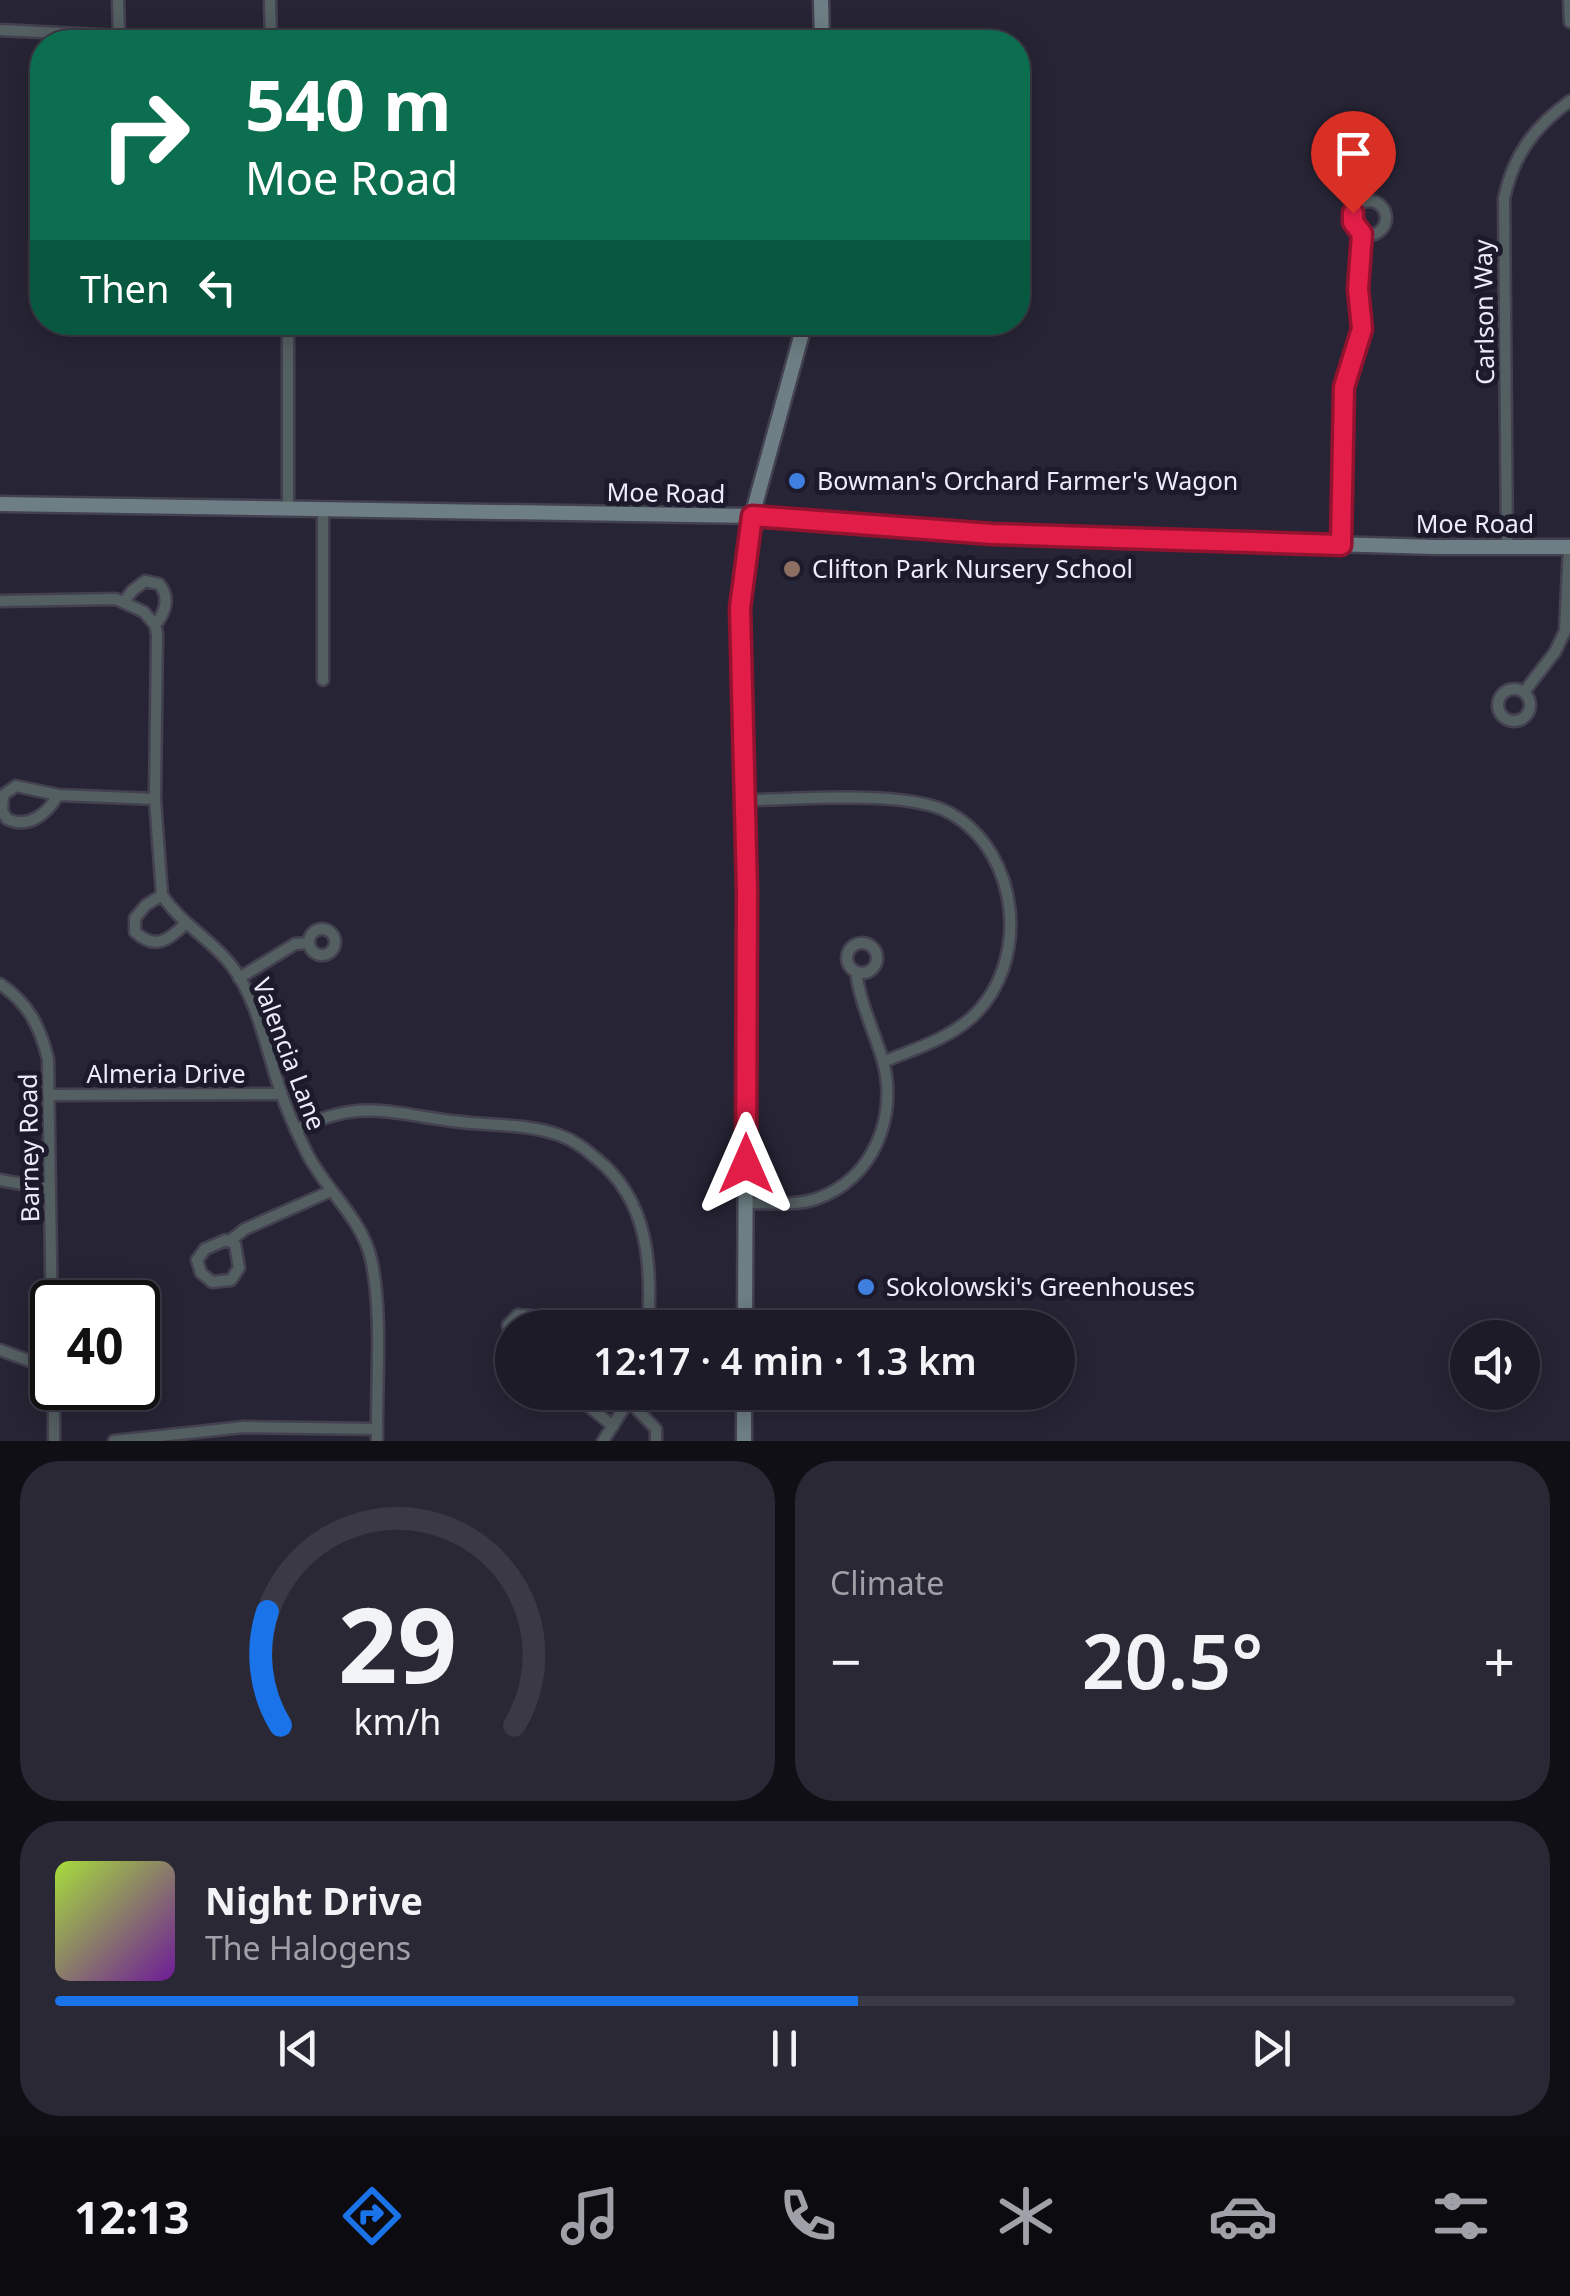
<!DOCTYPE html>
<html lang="en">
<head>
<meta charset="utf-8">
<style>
  :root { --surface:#1d1b28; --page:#2a2834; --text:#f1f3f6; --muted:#a0a1a8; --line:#3b3945; --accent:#1a73e8 }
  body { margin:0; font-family:"Noto Sans",sans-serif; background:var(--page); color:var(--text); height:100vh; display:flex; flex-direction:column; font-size:38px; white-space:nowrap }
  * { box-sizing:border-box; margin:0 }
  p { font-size:32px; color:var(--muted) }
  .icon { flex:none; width:55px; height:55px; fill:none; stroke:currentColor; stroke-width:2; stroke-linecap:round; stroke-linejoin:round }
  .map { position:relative; height:1441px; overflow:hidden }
  .panel { display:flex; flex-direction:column; gap:20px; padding:20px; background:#100f16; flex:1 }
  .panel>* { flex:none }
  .hud { position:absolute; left:30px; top:30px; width:1000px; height:305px; border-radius:40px; box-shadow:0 5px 25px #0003,0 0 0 2px var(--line); background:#0b6e4f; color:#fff; overflow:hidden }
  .buttons { position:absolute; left:1450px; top:1320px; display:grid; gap:20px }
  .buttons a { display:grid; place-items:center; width:90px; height:90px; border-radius:50%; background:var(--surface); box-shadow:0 5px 25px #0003,0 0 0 2px var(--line); font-size:50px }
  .speed { position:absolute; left:30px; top:1280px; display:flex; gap:20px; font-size:50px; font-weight:700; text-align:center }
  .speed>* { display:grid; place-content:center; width:130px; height:130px; border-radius:50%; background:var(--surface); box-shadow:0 5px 25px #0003,0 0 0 2px var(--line); line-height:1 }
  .speed .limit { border:5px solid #111; border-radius:15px; background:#fff; color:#111 }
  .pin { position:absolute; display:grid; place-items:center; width:85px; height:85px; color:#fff; margin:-102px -42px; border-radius:50% 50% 50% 0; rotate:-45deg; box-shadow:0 0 10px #0007 }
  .pin .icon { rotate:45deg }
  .me { position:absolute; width:110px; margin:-55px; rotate:0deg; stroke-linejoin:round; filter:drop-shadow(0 0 8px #0008) }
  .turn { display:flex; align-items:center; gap:35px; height:210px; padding:0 50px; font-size:45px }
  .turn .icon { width:130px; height:130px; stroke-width:2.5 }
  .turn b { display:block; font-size:70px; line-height:85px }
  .then { display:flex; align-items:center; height:95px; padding:0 50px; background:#0003; gap:20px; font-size:38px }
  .big { font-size:75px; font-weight:600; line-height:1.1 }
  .panel .tile { flex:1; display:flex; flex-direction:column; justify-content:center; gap:15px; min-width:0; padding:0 35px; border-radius:40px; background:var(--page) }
  .panel .dial { align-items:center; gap:0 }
  .dial svg { height:260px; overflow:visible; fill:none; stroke:var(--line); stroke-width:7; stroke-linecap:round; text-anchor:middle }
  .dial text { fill:var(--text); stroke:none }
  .song { display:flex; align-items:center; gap:30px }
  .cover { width:120px; height:120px; border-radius:15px; background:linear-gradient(135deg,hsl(80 70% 55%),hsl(280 70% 35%)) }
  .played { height:10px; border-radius:5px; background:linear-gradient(90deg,var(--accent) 55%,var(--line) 55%) }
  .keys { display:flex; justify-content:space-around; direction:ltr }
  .heat { display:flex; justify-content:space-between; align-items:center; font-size:55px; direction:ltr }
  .panel .tiles { flex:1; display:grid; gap:20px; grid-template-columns:1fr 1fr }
  .tile:last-child { grid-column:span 2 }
  .trip { position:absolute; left:495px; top:1310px; width:580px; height:100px; border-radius:50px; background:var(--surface); box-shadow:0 5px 25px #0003,0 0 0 2px var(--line); font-weight:600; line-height:100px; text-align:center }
  .dock { display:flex; height:160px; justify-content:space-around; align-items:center; background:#0c0b10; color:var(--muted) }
  .dock .icon { width:70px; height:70px }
  .dock .on { color:var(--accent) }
  .dock b { font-size:45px; color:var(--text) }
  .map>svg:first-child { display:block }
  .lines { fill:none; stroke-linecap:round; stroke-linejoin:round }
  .street-casing { stroke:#434050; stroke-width:15 }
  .secondary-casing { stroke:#434050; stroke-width:19 }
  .street { stroke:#545f62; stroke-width:10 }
  .secondary { stroke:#6d7f84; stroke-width:14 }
  .route-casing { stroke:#92132f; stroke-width:25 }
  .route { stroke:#e11d48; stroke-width:18 }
  .shop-dot { fill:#3f7fe0; stroke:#1d1a2b; stroke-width:4 }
  .education-dot { fill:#8d6e63; stroke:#1d1a2b; stroke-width:4 }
  .labels { text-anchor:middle; stroke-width:10; stroke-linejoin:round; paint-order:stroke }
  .street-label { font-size:25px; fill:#edecf8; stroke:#1d1a2b }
  .poi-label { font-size:25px; fill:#edecf8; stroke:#1d1a2b; text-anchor:start }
</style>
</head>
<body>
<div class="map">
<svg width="1570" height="1441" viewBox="0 0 1570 1441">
  <rect width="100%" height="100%" fill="#272435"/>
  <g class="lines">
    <g class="street-casing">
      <path id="street" d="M118 0 119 36
        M270 0 271 42
        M1569 0 1570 22
        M0 30 238 42
        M1352 218a17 17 0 1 1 34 0a17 17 0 1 1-34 0Z
        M288 322V510
        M1341 545 1345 387 1362 329 1358 289 1362 234
        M1507 547 1504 199C1513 155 1535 126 1570 101
        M0 601 116 599 144 612 155 625
        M124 602 132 591 145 581 159 584C171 598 165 613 155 625L157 634 155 799 162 895 146 905 135 918V932C155 950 168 941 185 924
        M323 680V510
        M1498 705a16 16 0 1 1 32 0a16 16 0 1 1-32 0Z
        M1524 692 1555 652 1565 631 1569 547
        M16 786 58 795C47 814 29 829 7 819L2 811 3 795Z
        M58 795 155 799
        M745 800C796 800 907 789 950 813 1021 853 1031 964 971 1018 946 1040 914 1049 883 1062
        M162 895C181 924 211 939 231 965 259 1001 266 1051 281 1092 288 1114 298 1135 308 1155 326 1190 362 1219 371 1259 383 1311 376 1386 377 1441
        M309 942a13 13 0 1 1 26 0a13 13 0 1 1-26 0Z
        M847 958a15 15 0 1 1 30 0a15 15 0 1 1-30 0Z
        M239 978 295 944 309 943
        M0 984C28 1003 40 1026 48 1059L52 1328
        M50 1095 281 1094
        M296 1130C359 1098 388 1113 452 1121 488 1126 525 1123 559 1135 574 1140 585 1149 597 1159 649 1201 652 1265 648 1328
        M0 1180 49 1189
        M746 1203C769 1203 794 1206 816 1199 874 1179 898 1116 883 1061 874 1031 860 1003 856 972
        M226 1240 235 1244 239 1268 231 1280 212 1282 201 1273 197 1260 205 1249Z
        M231 1240 245 1229 331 1191
        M512 1340 508 1325 518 1315 532 1316 539 1328
        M0 1350 52 1369
        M54 1388V1441
        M571 1392 613 1426
        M629 1401 656 1429V1441
        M114 1441 244 1427 377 1429
        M603 1441 634 1392"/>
    </g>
    <g class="secondary-casing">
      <path id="secondary" d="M821 0 822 42
        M0 504 752 516 992 534 1435 547H1570
        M745 1328 747 891 740 608 752 516 805 322
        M744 1441V1392"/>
    </g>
    <use href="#street" class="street"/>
    <use href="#secondary" class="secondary"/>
  </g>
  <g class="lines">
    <g class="route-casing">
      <path id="route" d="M746 1164 747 891 740 608 752 516 992 534 1341 545 1344 387 1362 329 1358 289 1362 234 1353 222V213"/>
    </g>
    <use href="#route" class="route"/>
  </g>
  <g class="shop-dot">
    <circle cx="797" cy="481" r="10"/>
    <circle cx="866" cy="1287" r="10"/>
  </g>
  <circle class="education-dot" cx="792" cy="569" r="10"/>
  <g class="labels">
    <g class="street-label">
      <text transform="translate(1484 312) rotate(-91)" y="9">Carlson Way</text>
      <text transform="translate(666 493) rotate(1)" y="9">Moe Road</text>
      <text x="1475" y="533">Moe Road</text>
      <text transform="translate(289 1054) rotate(69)" y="9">Valencia Lane</text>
      <text x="166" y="1083">Almeria Drive</text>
      <text transform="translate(29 1148) rotate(-91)" y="9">Barney Road</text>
    </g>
    <g class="poi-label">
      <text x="817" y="490">Bowman's Orchard Farmer's Wagon</text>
      <text x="812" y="578">Clifton Park Nursery School</text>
      <text x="886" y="1296">Sokolowski's Greenhouses</text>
    </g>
  </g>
</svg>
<div class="buttons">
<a><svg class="icon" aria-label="sound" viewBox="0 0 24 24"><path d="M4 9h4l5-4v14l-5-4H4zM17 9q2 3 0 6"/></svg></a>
</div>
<div class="speed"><div class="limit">40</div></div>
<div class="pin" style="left:1353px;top:213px;background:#d93025"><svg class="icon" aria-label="arrive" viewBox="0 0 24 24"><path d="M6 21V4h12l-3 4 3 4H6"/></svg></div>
<svg class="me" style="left:746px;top:1164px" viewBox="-20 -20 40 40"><path d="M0-17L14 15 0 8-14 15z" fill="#e11d48" stroke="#fff" stroke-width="4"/></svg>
<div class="trip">12:17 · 4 min · 1.3 km</div>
<div class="hud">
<div class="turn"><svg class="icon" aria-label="right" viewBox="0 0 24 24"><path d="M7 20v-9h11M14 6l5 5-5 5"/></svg><div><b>540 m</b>Moe Road</div></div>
<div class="then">Then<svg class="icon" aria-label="left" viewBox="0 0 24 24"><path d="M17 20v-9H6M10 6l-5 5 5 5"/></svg></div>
</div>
</div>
<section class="panel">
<div class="tiles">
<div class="tile dial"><svg viewBox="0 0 100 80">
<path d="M14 69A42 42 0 1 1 86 69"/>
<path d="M14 69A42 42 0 0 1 10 34" stroke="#1a73e8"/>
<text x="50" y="56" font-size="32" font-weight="700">29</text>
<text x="50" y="72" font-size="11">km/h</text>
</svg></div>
<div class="tile"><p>Climate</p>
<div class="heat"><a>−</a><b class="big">20.5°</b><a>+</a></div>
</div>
<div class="tile">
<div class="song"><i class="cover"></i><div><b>Night Drive</b><p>The Halogens</p></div></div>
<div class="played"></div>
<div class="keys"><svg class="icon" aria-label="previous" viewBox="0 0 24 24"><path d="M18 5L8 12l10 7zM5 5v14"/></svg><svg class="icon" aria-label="pause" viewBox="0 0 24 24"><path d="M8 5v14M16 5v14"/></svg><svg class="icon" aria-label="next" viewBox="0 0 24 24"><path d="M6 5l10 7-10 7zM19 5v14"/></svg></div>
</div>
</div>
</section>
<nav class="dock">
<b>12:13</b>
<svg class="icon on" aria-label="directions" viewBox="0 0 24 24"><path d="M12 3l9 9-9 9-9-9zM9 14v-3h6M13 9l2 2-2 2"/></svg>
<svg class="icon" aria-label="music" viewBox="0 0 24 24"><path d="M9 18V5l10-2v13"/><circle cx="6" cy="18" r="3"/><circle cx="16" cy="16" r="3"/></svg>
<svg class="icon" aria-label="phone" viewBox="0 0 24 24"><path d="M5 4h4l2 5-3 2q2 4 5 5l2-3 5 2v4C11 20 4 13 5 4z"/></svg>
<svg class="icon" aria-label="climate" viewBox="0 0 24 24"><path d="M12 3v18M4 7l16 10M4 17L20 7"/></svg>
<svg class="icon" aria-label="car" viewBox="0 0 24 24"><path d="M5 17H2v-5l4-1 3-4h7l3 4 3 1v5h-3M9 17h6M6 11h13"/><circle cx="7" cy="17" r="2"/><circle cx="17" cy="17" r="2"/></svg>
<svg class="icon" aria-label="filters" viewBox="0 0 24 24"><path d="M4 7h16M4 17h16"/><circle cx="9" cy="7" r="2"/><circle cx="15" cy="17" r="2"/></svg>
</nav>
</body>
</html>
